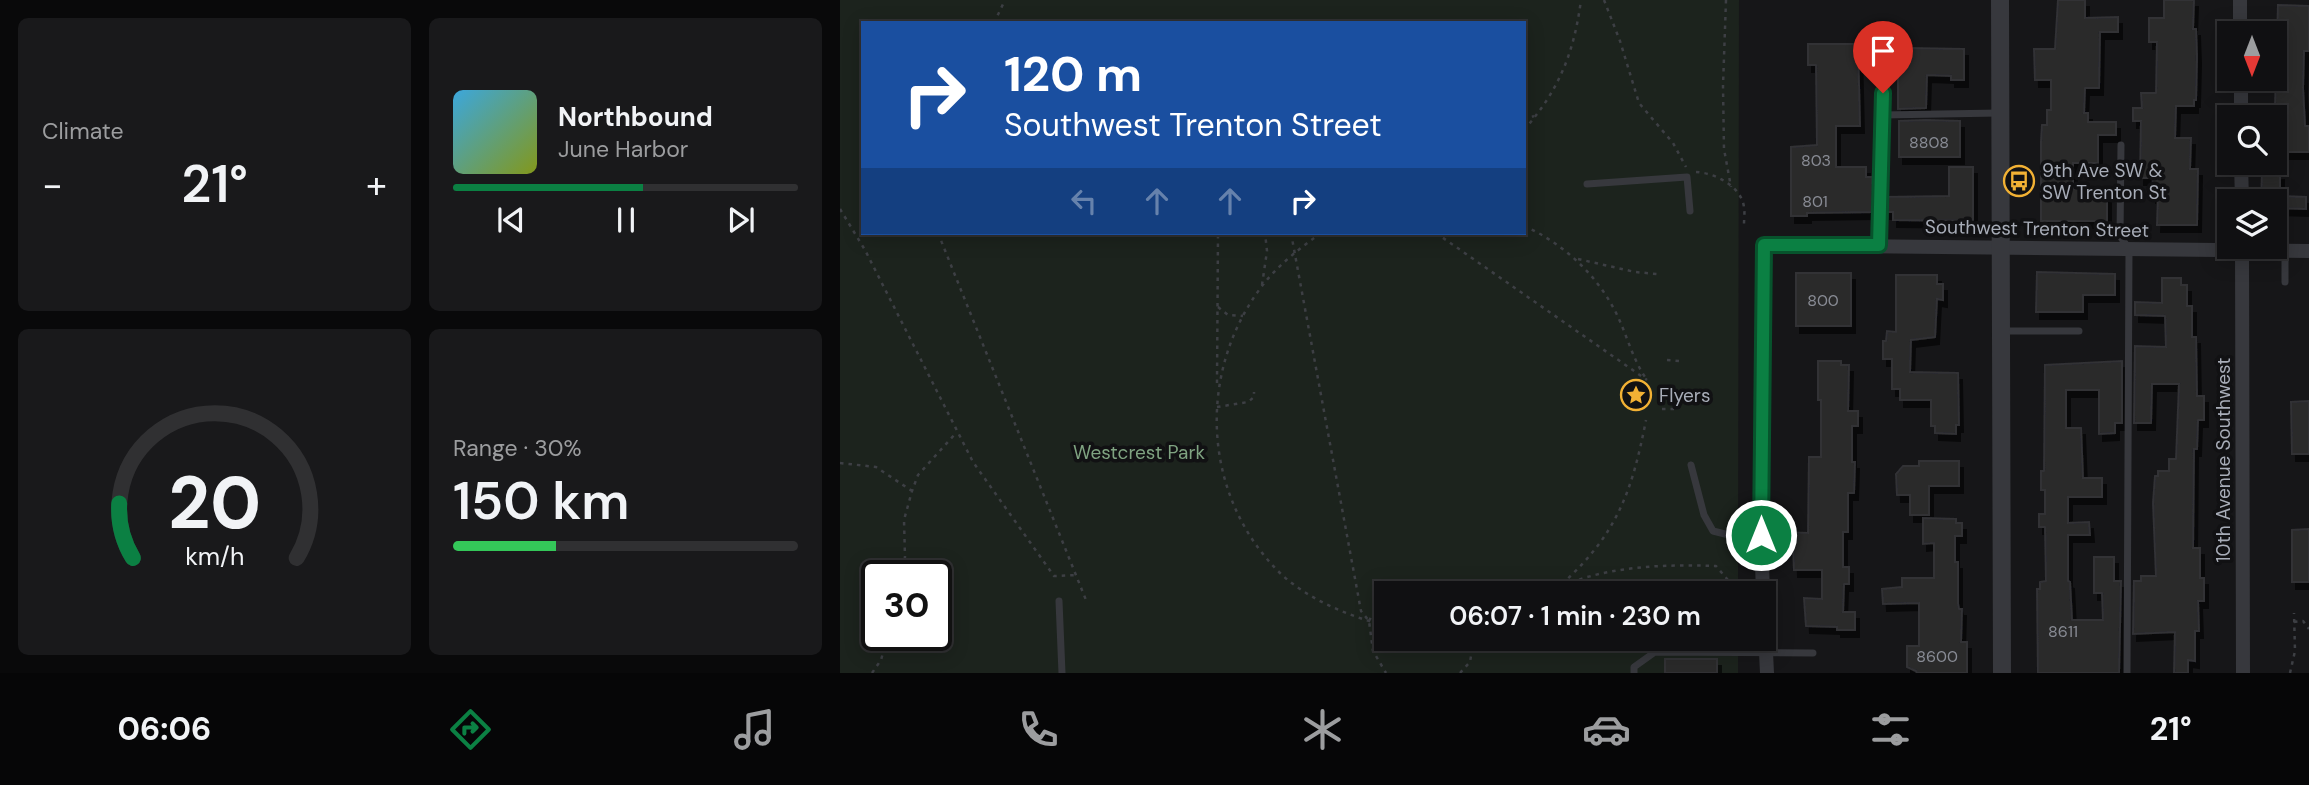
<!DOCTYPE html>
<html lang="en">
<head>
<meta charset="utf-8">
<style>
  :root { --surface:#101012; --page:#19191b; --text:#f1f3f6; --muted:#9c9d9f; --line:#303032; --accent:#0b8043 }
  body { margin:0; font-family:"DM Sans",sans-serif; background:var(--page); color:var(--text); height:100vh; display:flex; flex-direction:column; font-size:26px; white-space:nowrap }
  * { box-sizing:border-box; margin:0 }
  p { font-size:23px; color:var(--muted) }
  .icon { flex:none; width:38px; height:38px; fill:none; stroke:currentColor; stroke-width:2; stroke-linecap:round; stroke-linejoin:round }
  .map { position:relative; flex:1; overflow:hidden }
  .details { display:flex; flex-direction:column; gap:18px; padding:18px; background:#09090a; width:840px }
  .details>* { flex:none }
  .guide { position:absolute; left:21px; top:21px; width:665px; height:214px; border-radius:0px; box-shadow:0 4px 18px #0003,0 0 0 2px var(--line); background:#1a4fa0; color:#fff; overflow:hidden }
  .needle { width:46px; rotate:180deg }
  .buttons { position:absolute; left:1377px; top:21px; display:grid; gap:14px }
  .buttons a { display:grid; place-items:center; width:70px; height:70px; border-radius:0px; background:var(--surface); box-shadow:0 4px 18px #0003,0 0 0 2px var(--line); font-size:35px }
  .speed { position:absolute; left:21px; top:560px; display:flex; gap:14px; font-size:35px; font-weight:700; text-align:center }
  .speed>* { display:grid; place-content:center; width:91px; height:91px; border-radius:50%; background:var(--surface); box-shadow:0 4px 18px #0003,0 0 0 2px var(--line); line-height:1 }
  .speed .limit { border:4px solid #111; border-radius:10px; background:#fff; color:#111 }
  .pin { position:absolute; display:grid; place-items:center; width:60px; height:60px; color:#fff; margin:-72px -30px; border-radius:50% 50% 50% 0; rotate:-45deg; box-shadow:0 0 7px #0007 }
  .pin .icon { rotate:45deg }
  .me { position:absolute; width:77px; margin:-38px; rotate:0deg; stroke-linejoin:round; filter:drop-shadow(0 0 5px #0008) }
  .turn { display:flex; align-items:center; gap:24px; height:147px; padding:0 28px; font-size:32px }
  .turn .icon { width:91px; height:91px; stroke-width:2.5 }
  .turn b { display:block; font-size:49px; line-height:60px }
  .lanes { display:flex; align-items:center; height:66px; padding:0 28px; background:#0003; justify-content:center; gap:35px; direction:ltr }
  .lanes .off { opacity:.35 }
  .big { font-size:52px; font-weight:600; line-height:1.1 }
  .details .widget { flex:1; display:flex; flex-direction:column; justify-content:center; gap:10px; min-width:0; padding:0 24px; border-radius:10px; background:var(--page) }
  .details .dial { align-items:center; gap:0 }
  .dial svg { height:182px; overflow:visible; fill:none; stroke:var(--line); stroke-width:7; stroke-linecap:round; text-anchor:middle }
  .dial text { fill:var(--text); stroke:none }
  .song { display:flex; align-items:center; gap:21px }
  .cover { width:84px; height:84px; border-radius:10px; background:linear-gradient(135deg,hsl(200 70% 55%),hsl(70 70% 35%)) }
  .played { height:7px; border-radius:4px; background:linear-gradient(90deg,var(--accent) 55%,var(--line) 55%) }
  .keys { display:flex; justify-content:space-around; direction:ltr }
  .heat { display:flex; justify-content:space-between; align-items:center; font-size:38px; direction:ltr }
  .charge { height:10px; border-radius:5px; background:linear-gradient(90deg,#34c759 30%,var(--line) 0) }
  .details .tiles { flex:1; display:grid; gap:18px; grid-template-columns:repeat(2,1fr) }
  .trip { position:absolute; left:534px; top:581px; width:402px; height:70px; border-radius:0px; background:var(--surface); box-shadow:0 4px 18px #0003,0 0 0 2px var(--line); font-weight:600; line-height:70px; text-align:center }
  .dock { display:flex; height:112px; justify-content:space-around; align-items:center; background:#060607; color:var(--muted) }
  .dock .icon { width:49px; height:49px }
  .dock .active { color:var(--accent) }
  .dock b { font-size:32px; color:var(--text) }
  main { display:flex; flex:1; min-height:0 }
  .map>svg:first-child { display:block }
  .green { fill:#1c231d; fill-rule:evenodd }
  .building { fill:#29292c; stroke:#303034; stroke-width:2; filter:url(#shadow) }
  .lines { fill:none; stroke-linecap:round; stroke-linejoin:round }
  .path { stroke:#3d3f44; stroke-width:2.5; stroke-dasharray:3.5 5; stroke-linecap:butt }
  .service { stroke:#37383d; stroke-width:7 }
  .minor { stroke:#37383d; stroke-width:14 }
  .tertiary { stroke:#37383d; stroke-width:18 }
  .route-casing { stroke:#07532c; stroke-width:18 }
  .route { stroke:#0b8043; stroke-width:12 }
  .labels { text-anchor:middle; stroke-width:7; stroke-linejoin:round; paint-order:stroke }
  .number-label { font-size:16px; fill:#888b94 }
  .poi-label { font-size:19px; fill:#a8adb8; stroke:#111113; text-anchor:start }
  .street-label { font-size:19px; fill:#a8adb8; stroke:#111113 }
  .park-label { font-size:19px; fill:#7fa381; stroke:#111113 }
</style>
</head>
<body>
<main>
<section class="details">
<div class="tiles">
<div class="widget"><p>Climate</p>
<div class="heat"><a>−</a><b class="big">21°</b><a>+</a></div>
</div>
<div class="widget">
<div class="song"><i class="cover"></i><div><b>Northbound</b><p>June Harbor</p></div></div>
<div class="played"></div>
<div class="keys"><svg class="icon" aria-label="previous" viewBox="0 0 24 24"><path d="M18 5L8 12l10 7zM5 5v14"/></svg><svg class="icon" aria-label="pause" viewBox="0 0 24 24"><path d="M8 5v14M16 5v14"/></svg><svg class="icon" aria-label="next" viewBox="0 0 24 24"><path d="M6 5l10 7-10 7zM19 5v14"/></svg></div>
</div>
<div class="widget dial"><svg viewBox="0 0 100 80">
<path d="M14 69A42 42 0 1 1 86 69"/>
<path d="M14 69A42 42 0 0 1 8 45" stroke="#0b8043"/>
<text x="50" y="56" font-size="32" font-weight="700">20</text>
<text x="50" y="72" font-size="11">km/h</text>
</svg></div>
<div class="widget"><p>Range · 30%</p><b class="big">150 km</b><div class="charge"></div></div>
</div>
</section>
<div class="map">
<svg width="1469" height="673" viewBox="0 0 1469 673">
  <defs>
    <filter id="shadow"><feDropShadow dx="4" dy="7" stdDeviation="0" flood-color="#0009"/></filter>
  </defs>
  <rect width="100%" height="100%" fill="#161618"/>
  <path class="green" d="M0 0H899L898 593H546V639H898V673H0ZM23 23H684V233H23ZM37 576H96V635H37Z"/>
  <path class="building" d="M1218 0H1245V18L1278 17V32H1260L1259 88H1245L1244 113H1248V122H1276V135H1258V163H1233V189H1267V221H1201V141L1202 125H1207V110H1211V80H1195L1194 49H1215Z
    M1324 0H1354L1353 29H1356L1357 57 1356 100H1354V106H1336L1335 138H1351L1350 169H1358L1357 225H1317L1318 196H1312L1313 178H1300L1301 121H1293V108H1302L1301 93H1316L1317 42H1309V18H1324Z
    M1438 5 1469 6V51H1464L1463 88 1465 126H1469V152H1439V121H1436L1435 106Z
    M968 44H1018L1020 126H996V167H1026V177H1032L1034 212 967 213V216H951V147L977 145 976 65H968Z
    M1069 48 1124 49V80H1111V76L1087 75 1086 108 1058 109V67H1068Z
    M1086 120 1120 121V157H1059V121Z
    M1109 167H1133V221L1053 220V212H1046V197L1109 196Z
    M1440 173V196L1466 197V209L1435 208V201H1421L1422 174Z
    M1197 272 1275 274V295H1243V312H1196Z
    M956 273H1011V326H956Z
    M1056 275H1097V284H1103V300L1097 299 1095 337 1071 340 1070 372 1118 373 1119 425H1116V434L1095 433V426H1091V400H1060V389H1052V359H1043V341H1046L1047 331 1056 332Z
    M1322 278H1341V285H1347V306H1352V337H1356L1357 396H1364V420H1358L1357 449H1354L1353 548H1360V578H1364V601H1358L1359 631H1355V661L1348 660V673H1334L1335 632 1293 634 1294 581H1301V576H1316L1313 503 1315 476H1318V471H1329V459H1336L1339 384H1312L1311 423H1294L1295 346 1326 347 1325 316 1295 315V302L1322 303Z
    M978 361H1001V365H1009L1008 411H1018V426H1012V462H1015L1014 493H1008V532H1003V567H1009V584H1004L1003 612H1015V630H997V627L966 626 964 598 982 599V570H954L953 548H943V532L968 533 969 457H981V400H978Z
    M1282 361V423H1275V433L1259 434V390H1226V428H1241L1243 478H1262V497H1228V523L1249 522 1250 535H1228V581L1230 582 1232 620H1263L1262 593H1254V557H1274V581H1281L1279 673H1198L1197 589H1200V582L1206 581 1205 527H1199V514H1205V490H1201V471H1204L1205 365Z
    M1469 401V454H1452L1451 402Z
    M1079 461H1119V486H1089V515H1070V495H1057L1056 474 1063 466H1079Z
    M1083 518 1116 519V523H1122V536H1115V562H1118V604L1119 609H1122L1121 642H1127V673H1077L1076 671 1067 667V646H1079V603L1043 604 1042 589 1062 587V578H1094V543L1083 544Z
    M1469 529V582H1452V530Z
    M825 659H877V673H825Z"/>
  <g class="lines">
    <path class="path" d="M764 0 780 41 799 103 833 143 846 167
      M886 0 883 86 884 149 891 187
      M154 23 165 0
      M684 120 694 116
      M684 130C719 90 734 53 741 0
      M856 172C875 173 901 186 904 207 905 212 904 219 904 224
      M0 209 25 250 133 462 214 576 237 575
      M684 226C721 242 755 273 774 309 786 331 791 356 805 377
      M98 233 246 600
      M451 233 521 611 529 621 533 651 546 673
      M481 233C460 248 438 265 422 286 356 373 362 497 441 574 469 600 509 616 546 626
      M596 233 807 380
      M738 259 795 272 817 274
      M422 285 427 251 425 233
      M378 307 388 315 403 316
      M827 360 840 361
      M377 383 378 233
      M377 407 408 402 414 397V392
      M822 409H836
      M0 463 36 467 72 491
      M61 576 65 557 64 520 72 491 78 475 116 433
      M722 584C777 534 792 492 806 420
      M609 592 614 593
      M552 593 556 591
      M708 593C757 566 821 564 876 566L899 593
      M529 621 536 608 546 596
      M1454 622 1463 621 1469 629
      M32 673 41 660 48 635
      M620 673 630 662 634 639
      M1450 673 1455 651 1454 613"/>
    <path class="service" d="M1042 115 1159 113
      M1281 145 1280 236 1289 249 1287 673
      M747 184 847 177 850 211
      M1039 245 1044 49
      M1445 251V282
      M1163 331H1239
      M851 465 864 515 873 531 889 535H921
      M219 601 222 673
      M794 673V667L815 652 973 653"/>
    <path class="minor" d="M1400 0V33
      M1401 79V117
      M1401 163 1402 201
      M1402 247 1403 673
      M923 593 921 535 924 245 1469 251
      M924 610 927 673"/>
    <path class="tertiary" d="M1160 0 1162 673"/>
  </g>
  <g class="lines">
    <g class="route-casing">
      <path id="route" d="M921 535 924 245H1039L1043 93"/>
    </g>
    <use href="#route" class="route"/>
  </g>
  <defs>
    <g id="bus-ring" transform="scale(1.575)"><circle r="9.5" fill="#111113" stroke="#f2b134" stroke-width="1.5"/><path d="M-5-6H5V4H4V6H2V4H-2V6H-4V4H-5ZM-3.5-4V0h7V-4ZM-3.5 1.2v1.5H-2V1.2ZM2 1.2v1.5H3.5V1.2Z" fill="#f2b134"/></g>
    <g id="sight-ring" transform="scale(1.575)"><circle r="9.5" fill="#111113" stroke="#f2b134" stroke-width="1.5"/><path d="M0-6L1.8-2.2L6-1.7L2.9 1.2L3.7 5.4L0 3.3L-3.7 5.4L-2.9 1.2L-6-1.7L-1.8-2.2Z" fill="#f2b134"/></g>
  </defs>
  <g fill-rule="evenodd">
    <use href="#bus-ring" x="1179" y="181"/>
    <use href="#sight-ring" x="796" y="395"/>
  </g>
  <g class="labels">
    <g class="number-label">
      <text x="1089" y="148">8808</text>
      <text x="976" y="166">803</text>
      <text x="975" y="207">801</text>
      <text x="983" y="306">800</text>
      <text x="1223" y="637">8611</text>
      <text x="1097" y="662">8600</text>
    </g>
    <g class="poi-label">
      <text x="1202" y="177">9th Ave SW &amp;<tspan x="1202" dy="22">SW Trenton St</tspan></text>
      <text x="819" y="402">Flyers</text>
    </g>
    <g class="street-label">
      <text transform="translate(1197 228) rotate(1)" y="7">Southwest Trenton Street</text>
      <text transform="translate(1383 460) rotate(-90)" y="7">10th Avenue Southwest</text>
    </g>
    <g class="park-label">
      <text x="299" y="459">Westcrest Park</text>
    </g>
  </g>
</svg>
<div class="buttons">
<a><svg class="needle" viewBox="-14 -14 28 28"><path d="M0-13l5 13h-10z" fill="#e53935"/><path d="M0 13l5-13h-10z" fill="#9c9d9f"/></svg></a>
<a><svg class="icon" aria-label="search" viewBox="0 0 24 24"><circle cx="10" cy="10" r="6"/><path d="M15 15l6 6"/></svg></a>
<a><svg class="icon" aria-label="layers" viewBox="0 0 24 24"><path d="M12 4l9 5-9 5-9-5zM3 14l9 5 9-5"/></svg></a>
</div>
<div class="speed"><div class="limit">30</div></div>
<div class="pin" style="left:1043px;top:93px;background:#d93025"><svg class="icon" aria-label="arrive" viewBox="0 0 24 24"><path d="M6 21V4h12l-3 4 3 4H6"/></svg></div>
<svg class="me" style="left:921px;top:535px" viewBox="-20 -20 40 40"><circle r="17" fill="#0b8043" stroke="#fff" stroke-width="3"/><path d="M0-11L8 9 0 5-8 9z" fill="#fff"/></svg>
<div class="trip">06:07 · 1 min · 230 m</div>
<div class="guide">
<div class="turn"><svg class="icon" aria-label="right" viewBox="0 0 24 24"><path d="M7 20v-9h11M14 6l5 5-5 5"/></svg><div><b>120 m</b>Southwest Trenton Street</div></div>
<div class="lanes"><svg class="icon off" aria-label="left" viewBox="0 0 24 24"><path d="M17 20v-9H6M10 6l-5 5 5 5"/></svg><svg class="icon off" aria-label="ahead" viewBox="0 0 24 24"><path d="M12 20V5M6 11l6-6 6 6"/></svg><svg class="icon off" aria-label="ahead" viewBox="0 0 24 24"><path d="M12 20V5M6 11l6-6 6 6"/></svg><svg class="icon" aria-label="right" viewBox="0 0 24 24"><path d="M7 20v-9h11M14 6l5 5-5 5"/></svg></div>
</div>
</div>
</main>
<nav class="dock">
<b>06:06</b>
<svg class="icon active" aria-label="directions" viewBox="0 0 24 24"><path d="M12 3l9 9-9 9-9-9zM9 14v-3h6M13 9l2 2-2 2"/></svg>
<svg class="icon" aria-label="music" viewBox="0 0 24 24"><path d="M9 18V5l10-2v13"/><circle cx="6" cy="18" r="3"/><circle cx="16" cy="16" r="3"/></svg>
<svg class="icon" aria-label="phone" viewBox="0 0 24 24"><path d="M5 4h4l2 5-3 2q2 4 5 5l2-3 5 2v4C11 20 4 13 5 4z"/></svg>
<svg class="icon" aria-label="climate" viewBox="0 0 24 24"><path d="M12 3v18M4 7l16 10M4 17L20 7"/></svg>
<svg class="icon" aria-label="car" viewBox="0 0 24 24"><path d="M5 17H2v-5l4-1 3-4h7l3 4 3 1v5h-3M9 17h6M6 11h13"/><circle cx="7" cy="17" r="2"/><circle cx="17" cy="17" r="2"/></svg>
<svg class="icon" aria-label="filters" viewBox="0 0 24 24"><path d="M4 7h16M4 17h16"/><circle cx="9" cy="7" r="2"/><circle cx="15" cy="17" r="2"/></svg>
<b>21°</b>
</nav>
</body>
</html>
